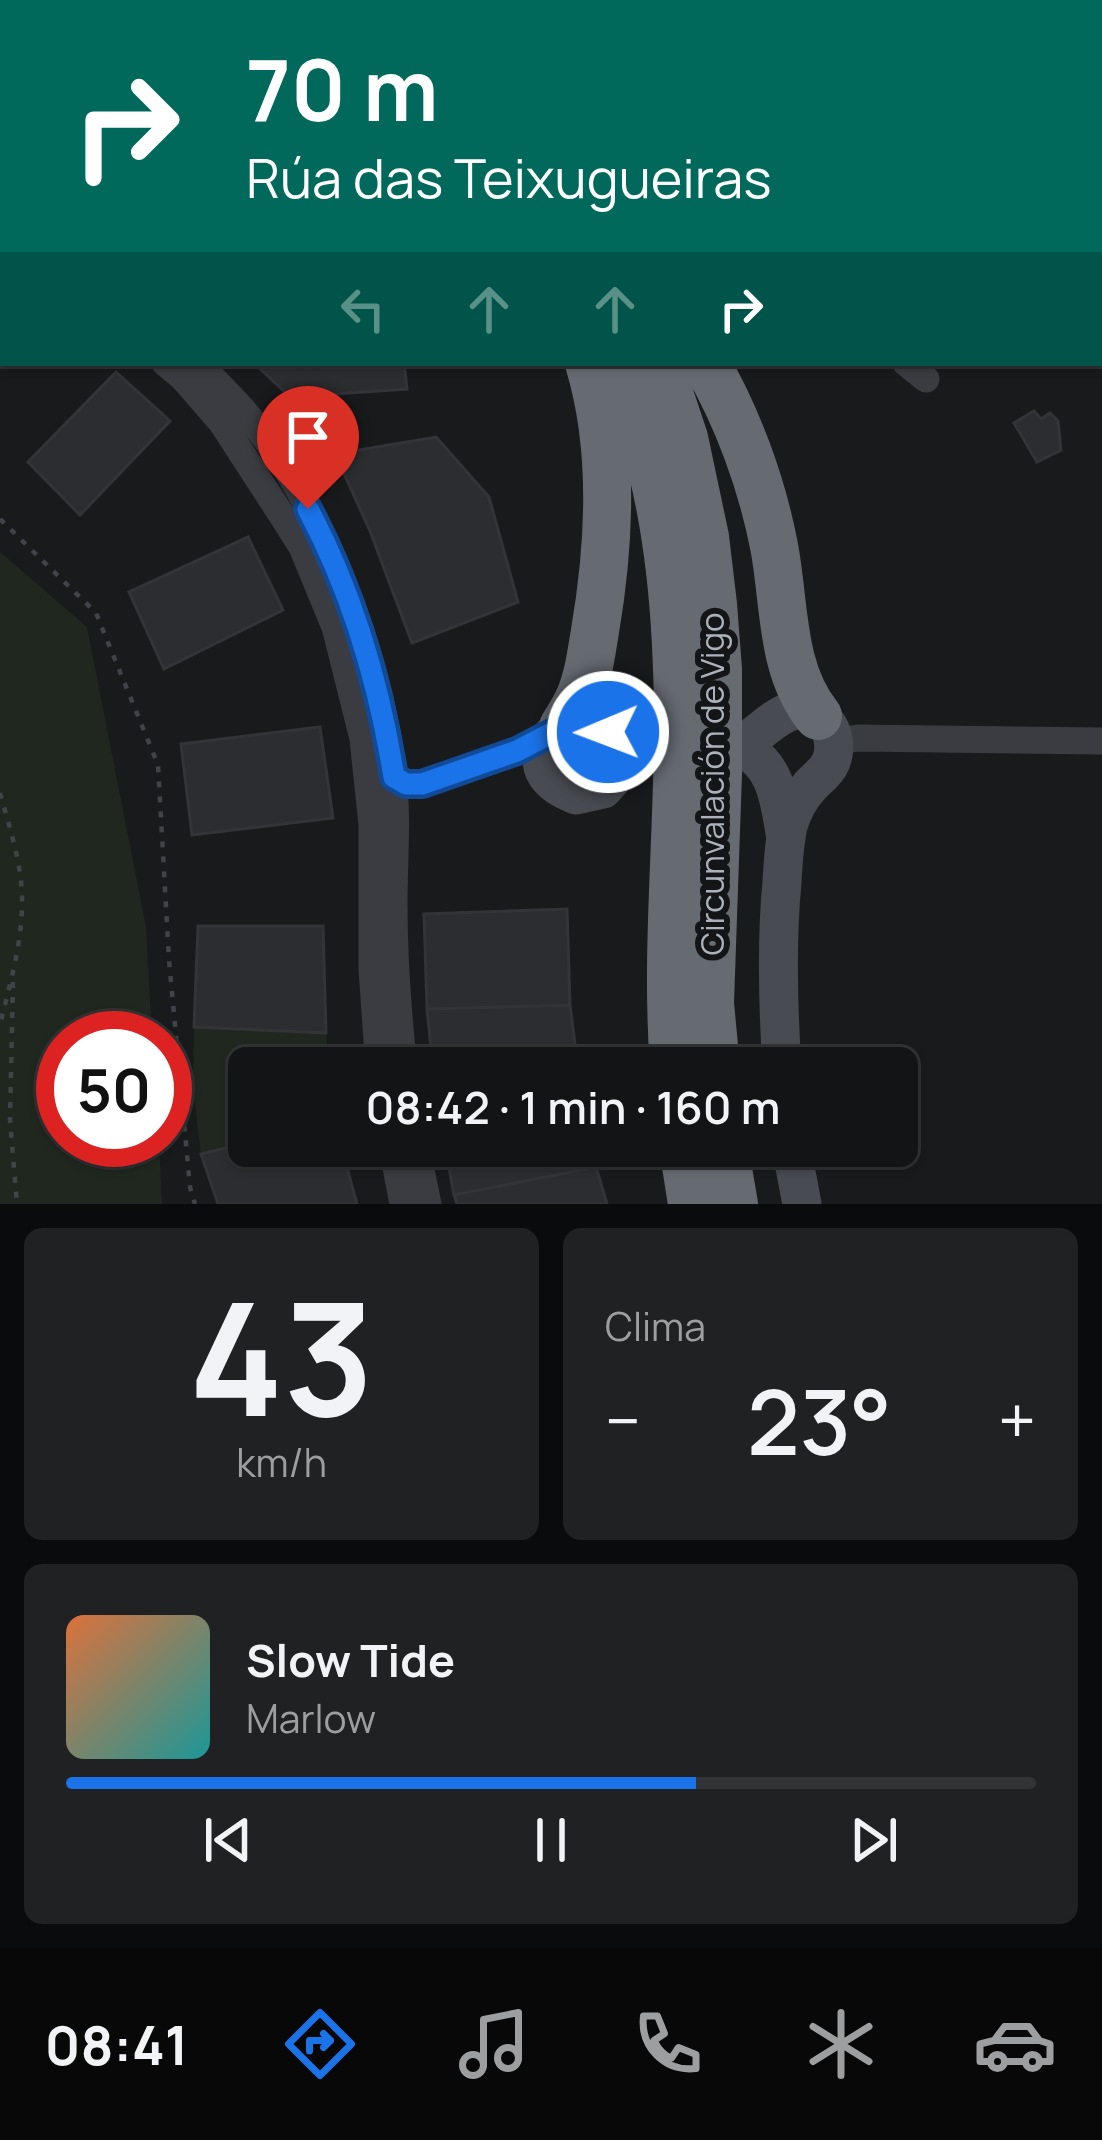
<!DOCTYPE html>
<html lang="es">
<head>
<meta charset="utf-8">
<style>
  :root { --surface:#131415; --page:#202122; --text:#f1f3f6; --muted:#9d9ea0; --line:#323334; --accent:#1a73e8 }
  body { margin:0; font-family:Manrope,sans-serif; background:var(--page); color:var(--text); height:100vh; display:flex; flex-direction:column; font-size:45px; white-space:nowrap }
  * { box-sizing:border-box; margin:0 }
  p { font-size:39px; color:var(--muted) }
  .icon { flex:none; width:66px; height:66px; fill:none; stroke:currentColor; stroke-width:2; stroke-linecap:round; stroke-linejoin:round }
  .map { position:relative; height:1204px; overflow:hidden }
  .details { display:flex; flex-direction:column; gap:24px; padding:24px; background:#0a0b0c; flex:1 }
  .details>* { flex:none }
  .guide { position:absolute; left:0px; top:0px; width:1104px; height:366px; box-shadow:0 3px 9px #0004,0 0 0 3px var(--line); background:#00695c; color:#fff; overflow:hidden }
  .speed { position:absolute; left:36px; top:1011px; display:flex; gap:24px; font-size:60px; font-weight:700; text-align:center }
  .speed>* { display:grid; place-content:center; width:156px; height:156px; border-radius:50%; background:var(--surface); box-shadow:0 3px 9px #0004,0 0 0 3px var(--line); line-height:1 }
  .speed .limit { border:18px solid #d22; background:#fff; color:#111 }
  .pin { position:absolute; display:grid; place-items:center; width:102px; height:102px; color:#fff; margin:-123px -51px; border-radius:50% 50% 50% 0; rotate:-45deg; box-shadow:0 0 12px #0007 }
  .pin .icon { rotate:45deg }
  .me { position:absolute; width:132px; margin:-66px; rotate:269deg; stroke-linejoin:round; filter:drop-shadow(0 0 9px #0008) }
  .turn { display:flex; align-items:center; gap:42px; height:252px; padding:0 48px; font-size:54px }
  .turn .icon { width:156px; height:156px; stroke-width:2.5 }
  .turn b { display:block; font-size:84px; line-height:102px }
  .lanes { display:flex; align-items:center; height:114px; padding:0 48px; background:#0003; justify-content:center; gap:60px; direction:ltr }
  .lanes .off { opacity:.35 }
  .big { font-size:90px; font-weight:600; line-height:1.1 }
  .details .card { flex:1; display:flex; flex-direction:column; justify-content:center; gap:18px; min-width:0; padding:0 42px; border-radius:18px; background:var(--page) }
  .details .dial { align-items:center; gap:0 }
  .dial b { font-size:156px; line-height:1 }
  .song { display:flex; align-items:center; gap:36px }
  .cover { width:144px; height:144px; border-radius:18px; background:linear-gradient(135deg,hsl(20 70% 55%),hsl(180 70% 35%)) }
  .played { height:12px; border-radius:6px; background:linear-gradient(90deg,var(--accent) 65%,var(--line) 65%) }
  .keys { display:flex; justify-content:space-around; direction:ltr }
  .heat { display:flex; justify-content:space-between; align-items:center; font-size:66px; direction:ltr }
  .details .tiles { flex:1; display:grid; gap:24px; grid-template-columns:1fr 1fr }
  .card:last-child { grid-column:span 2 }
  .trip { position:absolute; left:228px; top:1047px; width:690px; height:120px; border-radius:18px; background:var(--surface); box-shadow:0 3px 9px #0004,0 0 0 3px var(--line); font-weight:600; line-height:120px; text-align:center }
  .dock { display:flex; height:192px; justify-content:space-around; align-items:center; background:#080808; color:var(--muted) }
  .dock .icon { width:84px; height:84px }
  .dock .current { color:var(--accent) }
  .dock b { font-size:54px; color:var(--text) }
  .map>svg:first-child { display:block }
  .green { fill:#1f271f }
  .building { fill:#2c2d30; stroke:#333438; stroke-width:3 }
  .lines { fill:none; stroke-linecap:round; stroke-linejoin:round }
  .path { stroke:#404348; stroke-width:4.5; stroke-dasharray:6 9; stroke-linecap:butt }
  .street { stroke:#3a3c41; stroke-width:27 }
  .secondary { stroke:#484b51; stroke-width:39 }
  .highway { stroke:#666b72; stroke-width:48 }
  .route-casing { stroke:#114b97; stroke-width:30 }
  .route { stroke:#1a73e8; stroke-width:21 }
  .labels { text-anchor:middle; stroke-width:12; stroke-linejoin:round; paint-order:stroke }
  .street-label { font-size:33px; fill:#acb2bb; stroke:#141517 }
</style>
</head>
<body>
<div class="map">
<svg width="1102" height="1204" viewBox="0 0 1102 1204">
  <rect width="100%" height="100%" fill="#191a1c"/>
  <path class="green" d="M0 552 87 627 146 927 152 1038H63V1140H159L162 1204H0Z
    M194 1027 326 1033 329 1068H249V1142L201 1154 193 1088Z"/>
  <path class="building" d="M733 0H830L833 3H735Z
    M0 12H3V148L0 147Z
    M254 363H404L407 389 290 397Z
    M116 372 170 421 80 515 28 462Z
    M1034 411 1041 419 1050 413 1058 421 1061 450 1037 462 1014 423Z
    M436 437 489 497 518 602 412 643 370 531 335 454Z
    M248 537 283 610 164 669 129 592Z
    M320 727 333 818 192 835 181 744Z
    M567 909 570 1005 427 1009 424 914Z
    M198 926H323L326 1033 194 1027Z
    M570 1005 578 1068H433L427 1009Z
    M249 1142V1146H341L357 1204H218L201 1154Z
    M445 1146H592L596 1167 454 1195Z
    M596 1167 607 1204H457L454 1195Z"/>
  <g class="lines">
    <path class="path" d="M140 3 143 0
      M0 519 96 613 158 765 169 960 190 1187 195 1204
      M0 793C10 829 23 867 22 904 22 944 9 987 0 1025
      M13 982 10 1120 17 1204"/>
    <path class="street" d="M683 0 684 3
      M1101 81H1102
      M0 222 3 223
      M0 247 3 248
      M165 363 183 378 222 423 283 517 302 547 335 627 363 739 372 824V969L379 1068
      M198 363C212 378 228 393 242 409 322 501 381 656 393 776 398 818 394 861 394 904 394 958 398 1014 404 1068
      M906 363 926 379
      M834 742 858 738 1102 741
      M394 777 407 783 422 784 517 751 554 731
      M392 1146 403 1204
      M416 1146 428 1204"/>
    <path class="secondary" d="M573 726 662 737 635 753 603 789 576 795C567 791 557 787 550 779 531 758 548 728 573 726Z
      M738 747C764 733 795 688 825 722 837 736 837 760 823 773 819 778 814 781 810 786 800 797 792 812 788 826 784 844 783 864 782 882 776 944 778 1006 782 1068
      M738 747C777 761 780 803 786 839
      M791 1146 802 1204"/>
    <path class="highway" d="M455 0 457 3
      M516 0 517 3
      M616 363C625 389 637 414 644 440 670 527 677 621 678 712 679 831 665 949 674 1068
      M659 363 684 438 705 537 713 604 718 669V773L710 1003 716 1068
      M706 363C738 418 762 484 774 546 785 603 780 669 818 716
      M563 727C568 719 573 711 577 703 588 681 591 655 595 631 610 543 615 449 589 363
      M683 1146 692 1204
      M724 1146 734 1204"/>
  </g>
  <g class="lines">
    <g class="route-casing">
      <path id="route" d="M308 509C353 594 379 683 394 777L406 784H422L517 751 563 727 608 732"/>
    </g>
    <use href="#route" class="route"/>
  </g>
  <g class="labels">
    <g class="street-label">
      <text transform="translate(712 784) rotate(-90)" y="12">Circunvalación de Vigo</text>
    </g>
  </g>
</svg>
<div class="speed"><div class="limit">50</div></div>
<div class="pin" style="left:308px;top:509px;background:#d93025"><svg class="icon" aria-label="arrive" viewBox="0 0 24 24"><path d="M6 21V4h12l-3 4 3 4H6"/></svg></div>
<svg class="me" style="left:608px;top:732px" viewBox="-20 -20 40 40"><circle r="17" fill="#1a73e8" stroke="#fff" stroke-width="3"/><path d="M0-11L8 9 0 5-8 9z" fill="#fff"/></svg>
<div class="trip">08:42 · 1 min · 160 m</div>
<div class="guide">
<div class="turn"><svg class="icon" aria-label="right" viewBox="0 0 24 24"><path d="M7 20v-9h11M14 6l5 5-5 5"/></svg><div><b>70 m</b>Rúa das Teixugueiras</div></div>
<div class="lanes"><svg class="icon off" aria-label="left" viewBox="0 0 24 24"><path d="M17 20v-9H6M10 6l-5 5 5 5"/></svg><svg class="icon off" aria-label="ahead" viewBox="0 0 24 24"><path d="M12 20V5M6 11l6-6 6 6"/></svg><svg class="icon off" aria-label="ahead" viewBox="0 0 24 24"><path d="M12 20V5M6 11l6-6 6 6"/></svg><svg class="icon" aria-label="right" viewBox="0 0 24 24"><path d="M7 20v-9h11M14 6l5 5-5 5"/></svg></div>
</div>
</div>
<section class="details">
<div class="tiles">
<div class="card dial"><b>43</b><p>km/h</p></div>
<div class="card"><p>Clima</p>
<div class="heat"><a>−</a><b class="big">23°</b><a>+</a></div>
</div>
<div class="card">
<div class="song"><i class="cover"></i><div><b>Slow Tide</b><p>Marlow</p></div></div>
<div class="played"></div>
<div class="keys"><svg class="icon" aria-label="previous" viewBox="0 0 24 24"><path d="M18 5L8 12l10 7zM5 5v14"/></svg><svg class="icon" aria-label="pause" viewBox="0 0 24 24"><path d="M8 5v14M16 5v14"/></svg><svg class="icon" aria-label="next" viewBox="0 0 24 24"><path d="M6 5l10 7-10 7zM19 5v14"/></svg></div>
</div>
</div>
</section>
<nav class="dock">
<b>08:41</b>
<svg class="icon current" aria-label="directions" viewBox="0 0 24 24"><path d="M12 3l9 9-9 9-9-9zM9 14v-3h6M13 9l2 2-2 2"/></svg>
<svg class="icon" aria-label="music" viewBox="0 0 24 24"><path d="M9 18V5l10-2v13"/><circle cx="6" cy="18" r="3"/><circle cx="16" cy="16" r="3"/></svg>
<svg class="icon" aria-label="phone" viewBox="0 0 24 24"><path d="M5 4h4l2 5-3 2q2 4 5 5l2-3 5 2v4C11 20 4 13 5 4z"/></svg>
<svg class="icon" aria-label="climate" viewBox="0 0 24 24"><path d="M12 3v18M4 7l16 10M4 17L20 7"/></svg>
<svg class="icon" aria-label="car" viewBox="0 0 24 24"><path d="M5 17H2v-5l4-1 3-4h7l3 4 3 1v5h-3M9 17h6M6 11h13"/><circle cx="7" cy="17" r="2"/><circle cx="17" cy="17" r="2"/></svg>
</nav>
</body>
</html>
